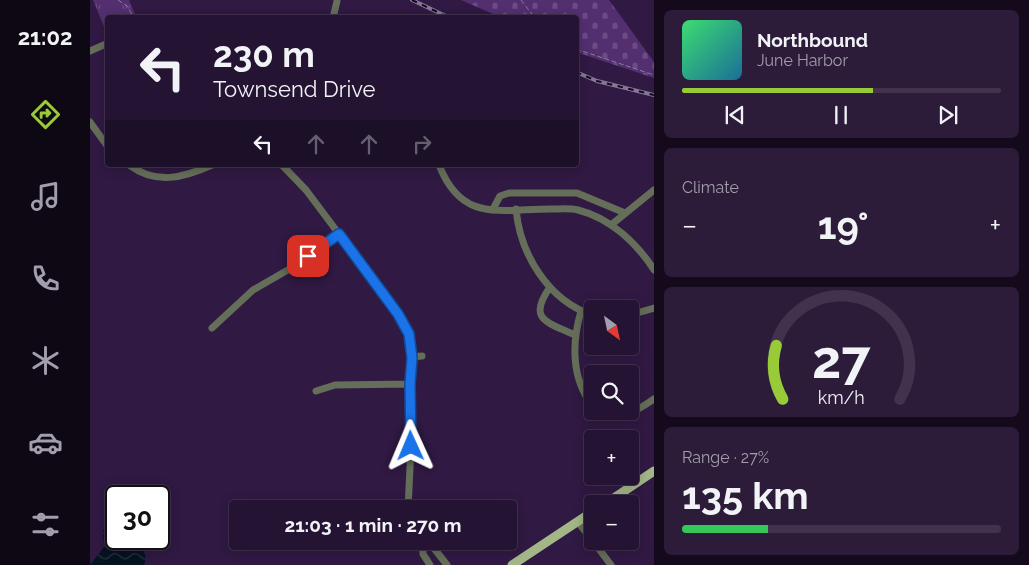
<!DOCTYPE html>
<html lang="en">
<head>
<meta charset="utf-8">
<style>
  :root { --surface:#241332; --page:#2c1c3a; --text:#f1f3f6; --muted:#a39eac; --line:#41324d; --accent:#98cb37 }
  body { margin:0; font-family:Raleway,sans-serif; background:var(--page); color:var(--text); height:100vh; display:flex; flex-direction:column; font-size:19px; white-space:nowrap }
  * { box-sizing:border-box; margin:0 }
  p { font-size:16px; color:var(--muted) }
  .icon { flex:none; width:28px; height:28px; fill:none; stroke:currentColor; stroke-width:2; stroke-linecap:round; stroke-linejoin:round }
  .map { position:relative; flex:1; overflow:hidden }
  .details { display:flex; flex-direction:column; gap:10px; padding:10px; background:#140a1c; width:375px }
  .details>* { flex:none }
  .guide { position:absolute; left:15px; top:15px; width:474px; height:152px; border-radius:5px; box-shadow:0 2px 12px #0003,0 0 0 1px var(--line); background:#241332; color:var(--text); overflow:hidden }
  .needle { width:32px; rotate:147deg }
  .tools { position:absolute; left:494px; top:300px; display:grid; gap:10px }
  .tools a { display:grid; place-items:center; width:55px; height:55px; border-radius:5px; background:var(--surface); box-shadow:0 2px 12px #0003,0 0 0 1px var(--line); font-size:25px }
  .speed { position:absolute; left:15px; top:485px; display:flex; gap:10px; font-size:25px; font-weight:700; text-align:center }
  .speed>* { display:grid; place-content:center; width:65px; height:65px; border-radius:50%; background:var(--surface); box-shadow:0 2px 12px #0003,0 0 0 1px var(--line); line-height:1 }
  .speed .limit { border:2px solid #111; border-radius:8px; background:#fff; color:#111 }
  .pin { position:absolute; display:grid; place-items:center; width:42px; height:42px; color:#fff; margin:-21px; border-radius:10px; box-shadow:0 2px 8px #0006 }
  .me { position:absolute; width:55px; margin:-28px; rotate:359deg; stroke-linejoin:round; filter:drop-shadow(0 0 4px #0008) }
  .turn { display:flex; align-items:center; gap:18px; height:105px; padding:0 25px; font-size:22px }
  .turn .icon { width:65px; height:65px; stroke-width:2.5 }
  .turn b { display:block; font-size:35px; line-height:42px }
  .lanes { display:flex; align-items:center; height:48px; padding:0 25px; background:#0003; justify-content:center; gap:25px; direction:ltr }
  .lanes .off { opacity:.35 }
  .big { font-size:38px; font-weight:700; line-height:1.1 }
  .details .card { flex:1; display:flex; flex-direction:column; justify-content:center; gap:8px; min-width:0; padding:0 18px; border-radius:8px; background:var(--page) }
  .details .dial { align-items:center; gap:0 }
  .dial svg { height:130px; overflow:visible; fill:none; stroke:var(--line); stroke-width:7; stroke-linecap:round; text-anchor:middle }
  .dial text { fill:var(--text); stroke:none }
  .song { display:flex; align-items:center; gap:15px }
  .cover { width:60px; height:60px; border-radius:8px; background:linear-gradient(135deg,hsl(140 70% 55%),hsl(200 70% 35%)) }
  .played { height:5px; border-radius:2px; background:linear-gradient(90deg,var(--accent) 60%,var(--line) 60%) }
  .keys { display:flex; justify-content:space-around; direction:ltr }
  .heat { display:flex; justify-content:space-between; align-items:center; font-size:28px; direction:ltr }
  .charge { height:8px; border-radius:4px; background:linear-gradient(90deg,#34c759 27%,var(--line) 0) }
  .trip { position:absolute; left:139px; top:500px; width:288px; height:50px; border-radius:5px; background:var(--surface); box-shadow:0 2px 12px #0003,0 0 0 1px var(--line); font-weight:700; line-height:50px; text-align:center }
  main { display:flex; flex:1; min-height:0 }
  .tabs { display:flex; flex-direction:column; width:90px; justify-content:space-around; align-items:center; background:#0e0814; color:var(--muted) }
  .tabs .icon { width:35px; height:35px }
  .tabs .on { color:var(--accent) }
  .tabs b { font-size:22px; color:var(--text) }
  .map>svg:first-child { display:block }
  .grass { fill:url(#grass-tufts) }
  .cemetery { fill:url(#cemetery-stones) }
  .water { fill:url(#water-waves) }
  .lines { fill:none; stroke-linecap:round; stroke-linejoin:round }
  .path { stroke:#8b799b; stroke-width:1; stroke-dasharray:5 2.5; stroke-linecap:butt }
  .minor { stroke:#646e58; stroke-width:7 }
  .major { stroke:#a2b688; stroke-width:9 }
  .rail-casing { stroke:#877598; stroke-width:4 }
  .rail { stroke:#13091c; stroke-width:2; stroke-dasharray:5.5; stroke-linecap:butt }
  .route-casing { stroke:#114b97; stroke-width:12 }
  .route { stroke:#1a73e8; stroke-width:9 }
</style>
</head>
<body>
<main>
<nav class="tabs">
<b>21:02</b>
<svg class="icon on" aria-label="directions" viewBox="0 0 24 24"><path d="M12 3l9 9-9 9-9-9zM9 14v-3h6M13 9l2 2-2 2"/></svg>
<svg class="icon" aria-label="music" viewBox="0 0 24 24"><path d="M9 18V5l10-2v13"/><circle cx="6" cy="18" r="3"/><circle cx="16" cy="16" r="3"/></svg>
<svg class="icon" aria-label="phone" viewBox="0 0 24 24"><path d="M5 4h4l2 5-3 2q2 4 5 5l2-3 5 2v4C11 20 4 13 5 4z"/></svg>
<svg class="icon" aria-label="climate" viewBox="0 0 24 24"><path d="M12 3v18M4 7l16 10M4 17L20 7"/></svg>
<svg class="icon" aria-label="car" viewBox="0 0 24 24"><path d="M5 17H2v-5l4-1 3-4h7l3 4 3 1v5h-3M9 17h6M6 11h13"/><circle cx="7" cy="17" r="2"/><circle cx="17" cy="17" r="2"/></svg>
<svg class="icon" aria-label="filters" viewBox="0 0 24 24"><path d="M4 7h16M4 17h16"/><circle cx="9" cy="7" r="2"/><circle cx="15" cy="17" r="2"/></svg>
</nav>
<div class="map">
<svg width="564" height="565" viewBox="0 0 564 565">
  <defs>
    <pattern id="grass-tufts" width="24" height="20" patternUnits="userSpaceOnUse" patternTransform="scale(1.25)"><rect width="24" height="20" fill="#532f70"/><path d="M3 7l-1-3M5 7V3M7 7l1-3M15 17l-1-3M17 17v-4M19 17l1-3" fill="none" stroke="#6b4c84"/></pattern>
    <pattern id="cemetery-stones" width="16" height="16" patternUnits="userSpaceOnUse" patternTransform="scale(1.25)"><rect width="16" height="16" fill="#532f70"/><path d="M2 7V4a2 2 0 0 1 4 0v3zM10 15v-3a2 2 0 0 1 4 0v3z" fill="#6b4c84"/></pattern>
    <pattern id="water-waves" width="16" height="10" patternUnits="userSpaceOnUse" patternTransform="scale(1.25)"><rect width="16" height="10" fill="#05121f"/><path d="M0 5q4-4 8 0t8 0" fill="none" stroke="#293340"/></pattern>
  </defs>
  <rect width="100%" height="100%" fill="#301943"/>
  <path class="grass" d="M3 0H39L46 17 18 18 17 34Z"/>
  <path class="cemetery" d="M371 0H519L564 62V78L486 52V18L410 17Z"/>
  <path class="water" d="M26 519V539L49 541 56 557 54 565H0L14 547 13 531Z"/>
  <g class="lines">
    <path class="path" d="M28 0 37 6 44 18
      M431 0 445 18
      M486 49 564 75"/>
    <path class="minor" d="M77 18H80
      M243 18 247 1
      M0 51 18 43
      M0 122 18 147
      M39 165C66 185 93 178 122 165
      M192 165 216 190 273 266 308 314 319 334 322 357 320 384 321 447 318 509
      M349 165C372 223 409 209 461 209 470 209 480 208 488 210 520 218 547 243 564 270
      M403 209 410 196 419 193H487L535 213
      M426 209C430 254 458 300 502 315
      M521 225 564 190
      M460 287C437 320 457 322 485 335
      M491 311C482 342 481 378 502 405
      M540 315 564 308
      M122 328 163 290 203 267 249 234
      M322 357 332 356
      M226 391 245 385 320 384
      M508 411C527 426 547 410 564 399
      M321 447 330 446
      M488 522 502 540
      M332 541 343 547 357 565
      M503 541 521 565
      M332 542 333 554 340 565"/>
    <path class="major" d="M515 504 564 471
      M422 565 502 512"/>
    <g class="rail-casing">
      <path id="rail" d="M322 0 360 18
        M486 72 507 81 564 95"/>
    </g>
    <use href="#rail" class="rail"/>
  </g>
  <g class="lines">
    <g class="route-casing">
      <path id="route" d="M218 256 249 234 308 314 319 334 322 358 320 384 321 446"/>
    </g>
    <use href="#route" class="route"/>
  </g>
</svg>
<div class="tools">
<a><svg class="needle" viewBox="-14 -14 28 28"><path d="M0-13l5 13h-10z" fill="#e53935"/><path d="M0 13l5-13h-10z" fill="#a39eac"/></svg></a>
<a><svg class="icon" aria-label="search" viewBox="0 0 24 24"><circle cx="10" cy="10" r="6"/><path d="M15 15l6 6"/></svg></a>
<a>+</a>
<a>−</a>
</div>
<div class="speed"><div class="limit">30</div></div>
<div class="pin" style="left:218px;top:256px;background:#d93025"><svg class="icon" aria-label="arrive" viewBox="0 0 24 24"><path d="M6 21V4h12l-3 4 3 4H6"/></svg></div>
<svg class="me" style="left:321px;top:446px" viewBox="-20 -20 40 40"><path d="M0-17L14 15 0 8-14 15z" fill="#1a73e8" stroke="#fff" stroke-width="4"/></svg>
<div class="trip">21:03 · 1 min · 270 m</div>
<div class="guide">
<div class="turn"><svg class="icon" aria-label="left" viewBox="0 0 24 24"><path d="M17 20v-9H6M10 6l-5 5 5 5"/></svg><div><b>230 m</b>Townsend Drive</div></div>
<div class="lanes"><svg class="icon" aria-label="left" viewBox="0 0 24 24"><path d="M17 20v-9H6M10 6l-5 5 5 5"/></svg><svg class="icon off" aria-label="ahead" viewBox="0 0 24 24"><path d="M12 20V5M6 11l6-6 6 6"/></svg><svg class="icon off" aria-label="ahead" viewBox="0 0 24 24"><path d="M12 20V5M6 11l6-6 6 6"/></svg><svg class="icon off" aria-label="right" viewBox="0 0 24 24"><path d="M7 20v-9h11M14 6l5 5-5 5"/></svg></div>
</div>
</div>
<section class="details">
<div class="card">
<div class="song"><i class="cover"></i><div><b>Northbound</b><p>June Harbor</p></div></div>
<div class="played"></div>
<div class="keys"><svg class="icon" aria-label="previous" viewBox="0 0 24 24"><path d="M18 5L8 12l10 7zM5 5v14"/></svg><svg class="icon" aria-label="pause" viewBox="0 0 24 24"><path d="M8 5v14M16 5v14"/></svg><svg class="icon" aria-label="next" viewBox="0 0 24 24"><path d="M6 5l10 7-10 7zM19 5v14"/></svg></div>
</div>
<div class="card"><p>Climate</p>
<div class="heat"><a>−</a><b class="big">19°</b><a>+</a></div>
</div>
<div class="card dial"><svg viewBox="0 0 100 80">
<path d="M14 69A42 42 0 1 1 86 69"/>
<path d="M14 69A42 42 0 0 1 10 36" stroke="#98cb37"/>
<text x="50" y="56" font-size="32" font-weight="700">27</text>
<text x="50" y="72" font-size="11">km/h</text>
</svg></div>
<div class="card"><p>Range · 27%</p><b class="big">135 km</b><div class="charge"></div></div>
</section>
</main>
</body>
</html>
